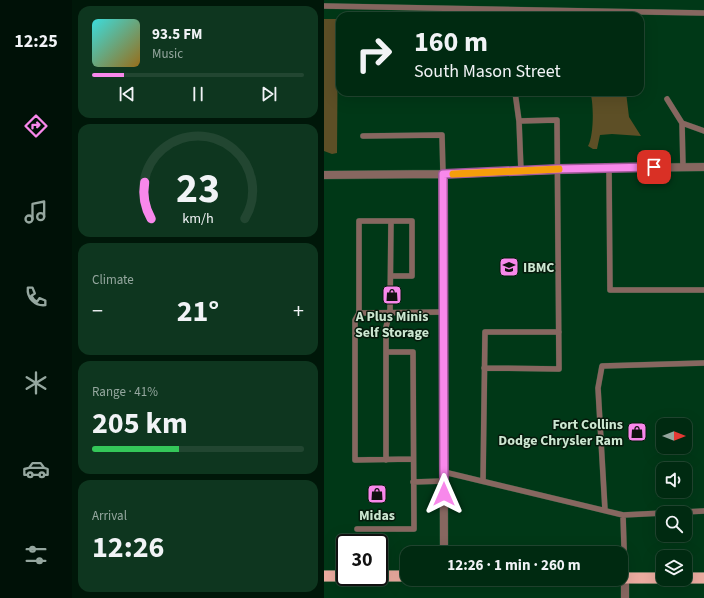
<!DOCTYPE html>
<html lang="en">
<head>
<meta charset="utf-8">
<style>
  :root { --surface:#002a11; --page:#0e361f; --text:#f1f3f6; --muted:#95a79f; --line:#224631; --accent:#f888eb }
  body { margin:0; font-family:"Source Sans 3",sans-serif; background:var(--page); color:var(--text); height:100vh; display:flex; flex-direction:column; font-size:15px; white-space:nowrap }
  * { box-sizing:border-box; margin:0 }
  p { font-size:13px; color:var(--muted) }
  .icon { flex:none; width:22px; height:22px; fill:none; stroke:currentColor; stroke-width:2; stroke-linecap:round; stroke-linejoin:round }
  .map { position:relative; flex:1; overflow:hidden }
  .sheet { display:flex; flex-direction:column; gap:6px; padding:6px; background:#001709; width:252px }
  .sheet>* { flex:none }
  .hud { position:absolute; left:12px; top:12px; width:308px; height:84px; border-radius:12px; box-shadow:0 4px 16px #0002,0 0 0 1px var(--line); background:#002a11; color:var(--text); overflow:hidden }
  .needle { width:26px; rotate:90deg }
  .tools { position:absolute; left:332px; top:418px; display:grid; gap:8px }
  .tools a { display:grid; place-items:center; width:36px; height:36px; border-radius:8px; background:var(--surface); box-shadow:0 4px 16px #0002,0 0 0 1px var(--line); font-size:20px }
  .speed { position:absolute; left:12px; top:534px; display:flex; gap:8px; font-size:20px; font-weight:700; text-align:center }
  .speed>* { display:grid; place-content:center; width:52px; height:52px; border-radius:50%; background:var(--surface); box-shadow:0 4px 16px #0002,0 0 0 1px var(--line); line-height:1 }
  .speed .limit { border:2px solid #111; border-radius:6px; background:#fff; color:#111 }
  .pin { position:absolute; display:grid; place-items:center; width:34px; height:34px; color:#fff; margin:-17px; border-radius:8px; box-shadow:0 2px 6px #0006 }
  .me { position:absolute; width:44px; margin:-22px; rotate:0deg; stroke-linejoin:round; filter:drop-shadow(0 0 3px #0008) }
  .turn { display:flex; align-items:center; gap:14px; height:84px; padding:0 12px; font-size:18px }
  .turn .icon { width:52px; height:52px; stroke-width:2.5 }
  .turn b { display:block; font-size:28px; line-height:34px }
  .big { font-size:30px; font-weight:700; line-height:1.1 }
  .sheet .card { flex:1; display:flex; flex-direction:column; justify-content:center; gap:6px; min-width:0; padding:0 14px; border-radius:12px; background:var(--page) }
  .sheet .dial { align-items:center; gap:0 }
  .dial svg { height:104px; overflow:visible; fill:none; stroke:var(--line); stroke-width:7; stroke-linecap:round; text-anchor:middle }
  .dial text { fill:var(--text); stroke:none }
  .song { display:flex; align-items:center; gap:12px }
  .cover { width:48px; height:48px; border-radius:6px; background:linear-gradient(135deg,hsl(180 70% 55%),hsl(40 70% 35%)) }
  .played { height:4px; border-radius:2px; background:linear-gradient(90deg,var(--accent) 15%,var(--line) 15%) }
  .keys { display:flex; justify-content:space-around; direction:ltr }
  .heat { display:flex; justify-content:space-between; align-items:center; font-size:22px; direction:ltr }
  .charge { height:6px; border-radius:3px; background:linear-gradient(90deg,#34c759 41%,var(--line) 0) }
  .trip { position:absolute; left:76px; top:546px; width:228px; height:40px; border-radius:12px; background:var(--surface); box-shadow:0 4px 16px #0002,0 0 0 1px var(--line); font-weight:700; line-height:40px; text-align:center }
  main { display:flex; flex:1; min-height:0 }
  .tabs { display:flex; flex-direction:column; width:72px; justify-content:space-around; align-items:center; background:#001107; color:var(--muted) }
  .tabs .icon { width:28px; height:28px }
  .tabs .selected { color:var(--accent) }
  .tabs b { font-size:18px; color:var(--text) }
  .map>svg:first-child { display:block }
  .green { fill:#5d4f26 }
  .lines { fill:none; stroke-linecap:round; stroke-linejoin:round }
  .service-casing { stroke:#215435; stroke-width:6 }
  .minor-casing { stroke:#215435; stroke-width:9 }
  .trunk-casing { stroke:#215435; stroke-width:12 }
  .service { stroke:#876760; stroke-width:5.5 }
  .minor { stroke:#876760; stroke-width:8 }
  .trunk { stroke:#ecaca0; stroke-width:11 }
  .route-casing { stroke:#a15899; stroke-width:10 }
  .route { stroke:#f888eb; stroke-width:7 }
  .slow { stroke:#f59e0b; stroke-width:7 }
  .labels { text-anchor:middle; stroke-width:3; stroke-linejoin:round; paint-order:stroke }
  .poi-label { font-size:14px; font-weight:bold; fill:#cce7d1; stroke:#061a0c }
</style>
</head>
<body>
<main>
<nav class="tabs">
<b>12:25</b>
<svg class="icon selected" aria-label="directions" viewBox="0 0 24 24"><path d="M12 3l9 9-9 9-9-9zM9 14v-3h6M13 9l2 2-2 2"/></svg>
<svg class="icon" aria-label="music" viewBox="0 0 24 24"><path d="M9 18V5l10-2v13"/><circle cx="6" cy="18" r="3"/><circle cx="16" cy="16" r="3"/></svg>
<svg class="icon" aria-label="phone" viewBox="0 0 24 24"><path d="M5 4h4l2 5-3 2q2 4 5 5l2-3 5 2v4C11 20 4 13 5 4z"/></svg>
<svg class="icon" aria-label="climate" viewBox="0 0 24 24"><path d="M12 3v18M4 7l16 10M4 17L20 7"/></svg>
<svg class="icon" aria-label="car" viewBox="0 0 24 24"><path d="M5 17H2v-5l4-1 3-4h7l3 4 3 1v5h-3M9 17h6M6 11h13"/><circle cx="7" cy="17" r="2"/><circle cx="17" cy="17" r="2"/></svg>
<svg class="icon" aria-label="filters" viewBox="0 0 24 24"><path d="M4 7h16M4 17h16"/><circle cx="9" cy="7" r="2"/><circle cx="15" cy="17" r="2"/></svg>
</nav>
<section class="sheet">
<div class="card">
<div class="song"><i class="cover"></i><div><b>93.5 FM</b><p>Music</p></div></div>
<div class="played"></div>
<div class="keys"><svg class="icon" aria-label="previous" viewBox="0 0 24 24"><path d="M18 5L8 12l10 7zM5 5v14"/></svg><svg class="icon" aria-label="pause" viewBox="0 0 24 24"><path d="M8 5v14M16 5v14"/></svg><svg class="icon" aria-label="next" viewBox="0 0 24 24"><path d="M6 5l10 7-10 7zM19 5v14"/></svg></div>
</div>
<div class="card dial"><svg viewBox="0 0 100 80">
<path d="M14 69A42 42 0 1 1 86 69"/>
<path d="M14 69A42 42 0 0 1 9 41" stroke="#f888eb"/>
<text x="50" y="56" font-size="32" font-weight="700">23</text>
<text x="50" y="72" font-size="11">km/h</text>
</svg></div>
<div class="card"><p>Climate</p>
<div class="heat"><a>−</a><b class="big">21°</b><a>+</a></div>
</div>
<div class="card"><p>Range · 41%</p><b class="big">205 km</b><div class="charge"></div></div>
<div class="card"><p>Arrival</p><b class="big">12:26</b></div>
</section>
<div class="map">
<svg width="380" height="598" viewBox="0 0 380 598">
  <rect width="100%" height="100%" fill="#003817"/>
  <path class="green" d="M0 19H14L13 153 8 154 0 151Z
    M266 92H302L305 117 317 136 288 134 276 135 273 149H269L264 146C270 136 270 102 266 92Z"/>
  <g class="lines">
    <g class="service-casing">
      <path id="service" d="M0 6 380 13
        M191 92 195 121 197 171
        M343 99 358 123 359 167
        M358 123 380 131
        M39 136 118 135 119 174
        M285 168 286 290H380
        M67 276H88V221H35V313L31 320V460L89 459
        M35 313 119 312
        M160 368 235 369 233 120 195 121
        M62 460V327L66 312 67 221
        M120 472 299 515 380 511
        M159 481 161 332H235
        M89 482 120 481
        M281 510 274 388 278 366 380 363
        M299 515 301 578
        M33 529H90L89 352H62"/>
    </g>
    <g class="minor-casing">
      <path id="minor" d="M119 174 120 553
        M0 175 119 174 285 168 380 167
        M301 578V598"/>
    </g>
    <g class="trunk-casing">
      <path id="trunk" d="M0 576H21
        M55 576H83
        M297 578H339
        M361 578H380"/>
    </g>
    <use href="#service" class="service"/>
    <use href="#minor" class="minor"/>
    <use href="#trunk" class="trunk"/>
  </g>
  <g class="lines">
    <g class="route-casing">
      <path id="route" d="M120 494 119 174 234 169 330 167"/>
    </g>
    <use href="#route" class="route"/>
    <path class="slow" d="M129 174 235 169"/>
  </g>
  <defs>
    <g id="school-square" transform="scale(1)"><rect x="-9" y="-9" width="18" height="18" rx="4" fill="#f888eb" stroke="#061a0c"/><path d="M0-5L7-2L0 1L-7-2ZM-4 1L0 2.5L4 1V4Q0 6-4 4Z" fill="#111"/></g>
    <g id="shop-square" transform="scale(1)"><rect x="-9" y="-9" width="18" height="18" rx="4" fill="#f888eb" stroke="#061a0c"/><path d="M-5-2.5h2.3a2.7 3.5 0 0 1 5.4 0H5L5.5 6h-11ZM-1.5-2.5h3a1.5 2.3 0 0 0-3 0Z" fill="#111"/></g>
  </defs>
  <g fill-rule="evenodd">
    <use href="#school-square" x="185" y="267"/>
    <use href="#shop-square" x="68" y="295"/>
    <use href="#shop-square" x="313" y="432"/>
    <use href="#shop-square" x="53" y="494"/>
  </g>
  <g class="labels">
    <g class="poi-label">
      <text x="199" y="272" text-anchor="start">IBMC</text>
      <text x="68" y="321">A Plus Minis<tspan x="68" dy="16">Self Storage</tspan></text>
      <text x="299" y="429" text-anchor="end">Fort Collins<tspan x="299" dy="16">Dodge Chrysler Ram</tspan></text>
      <text x="53" y="520">Midas</text>
    </g>
  </g>
</svg>
<div class="tools">
<a><svg class="needle" viewBox="-14 -14 28 28"><path d="M0-13l5 13h-10z" fill="#e53935"/><path d="M0 13l5-13h-10z" fill="#95a79f"/></svg></a>
<a><svg class="icon" aria-label="sound" viewBox="0 0 24 24"><path d="M4 9h4l5-4v14l-5-4H4zM17 9q2 3 0 6"/></svg></a>
<a><svg class="icon" aria-label="search" viewBox="0 0 24 24"><circle cx="10" cy="10" r="6"/><path d="M15 15l6 6"/></svg></a>
<a><svg class="icon" aria-label="layers" viewBox="0 0 24 24"><path d="M12 4l9 5-9 5-9-5zM3 14l9 5 9-5"/></svg></a>
</div>
<div class="speed"><div class="limit">30</div></div>
<div class="pin" style="left:330px;top:167px;background:#d93025"><svg class="icon" aria-label="arrive" viewBox="0 0 24 24"><path d="M6 21V4h12l-3 4 3 4H6"/></svg></div>
<svg class="me" style="left:120px;top:494px" viewBox="-20 -20 40 40"><path d="M0-17L14 15 0 8-14 15z" fill="#f888eb" stroke="#fff" stroke-width="4"/></svg>
<div class="trip">12:26 · 1 min · 260 m</div>
<div class="hud">
<div class="turn"><svg class="icon" aria-label="right" viewBox="0 0 24 24"><path d="M7 20v-9h11M14 6l5 5-5 5"/></svg><div><b>160 m</b>South Mason Street</div></div>
</div>
</div>
</main>
</body>
</html>
